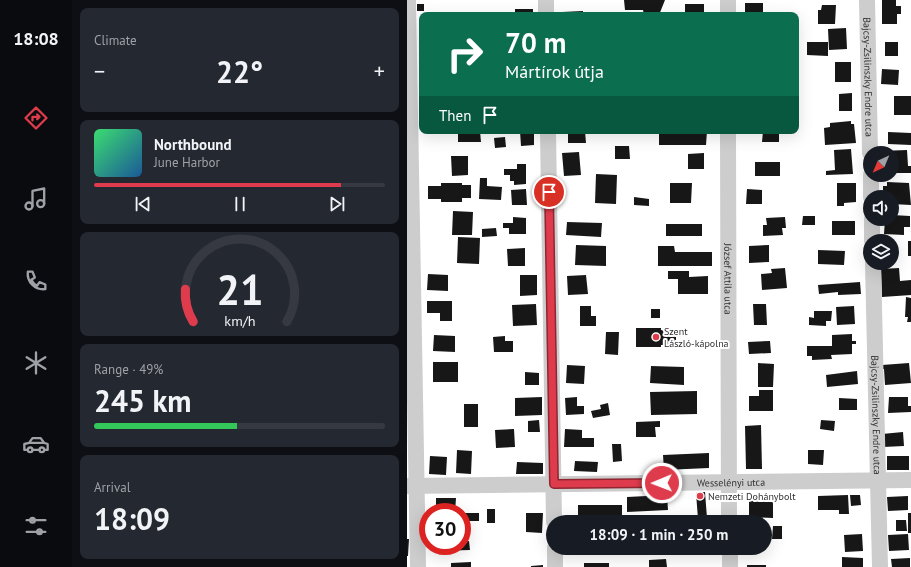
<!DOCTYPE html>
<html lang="en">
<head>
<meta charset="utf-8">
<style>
  :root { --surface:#171b24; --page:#242831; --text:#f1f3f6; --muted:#9ea1a6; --line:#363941; --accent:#de3b4c }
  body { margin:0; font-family:"PT Sans",sans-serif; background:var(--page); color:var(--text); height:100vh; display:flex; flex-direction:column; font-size:15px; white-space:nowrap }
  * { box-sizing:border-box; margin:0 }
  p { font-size:13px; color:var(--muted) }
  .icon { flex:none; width:22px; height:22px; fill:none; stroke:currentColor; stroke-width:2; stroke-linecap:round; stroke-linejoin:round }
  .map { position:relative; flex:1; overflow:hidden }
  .panel { display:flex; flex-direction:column; gap:8px; padding:8px; background:#0d0f14; width:335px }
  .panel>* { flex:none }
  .banner { position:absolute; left:12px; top:12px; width:380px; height:122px; border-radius:8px; box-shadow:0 4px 16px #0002; background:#0b6e4f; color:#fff; overflow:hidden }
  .needle { width:26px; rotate:224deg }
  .fabs { position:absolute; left:456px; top:146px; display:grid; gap:8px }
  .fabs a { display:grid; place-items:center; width:36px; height:36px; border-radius:50%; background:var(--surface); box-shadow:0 4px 16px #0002; font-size:20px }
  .speed { position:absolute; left:12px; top:503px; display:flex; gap:8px; font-size:20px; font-weight:700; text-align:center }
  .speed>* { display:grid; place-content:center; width:52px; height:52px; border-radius:50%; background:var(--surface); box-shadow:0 4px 16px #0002; line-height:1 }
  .speed .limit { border:6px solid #d22; background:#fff; color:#111 }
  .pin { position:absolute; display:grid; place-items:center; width:34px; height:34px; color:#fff; margin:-17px; border:2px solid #fff; border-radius:50%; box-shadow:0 1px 4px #0007 }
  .me { position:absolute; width:44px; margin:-22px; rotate:269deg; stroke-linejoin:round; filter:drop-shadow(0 0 3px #0008) }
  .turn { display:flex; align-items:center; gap:14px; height:84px; padding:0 20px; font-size:18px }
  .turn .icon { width:52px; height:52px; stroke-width:2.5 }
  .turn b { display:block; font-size:28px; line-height:34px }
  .then { display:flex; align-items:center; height:38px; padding:0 20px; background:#0003; gap:8px; font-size:15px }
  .big { font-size:30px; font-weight:600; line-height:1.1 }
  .panel .card { flex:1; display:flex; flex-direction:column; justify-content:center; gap:6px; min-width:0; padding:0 14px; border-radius:8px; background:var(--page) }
  .panel .dial { align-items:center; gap:0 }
  .dial svg { height:104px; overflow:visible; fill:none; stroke:var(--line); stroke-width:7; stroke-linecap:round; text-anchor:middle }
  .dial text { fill:var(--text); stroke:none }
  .song { display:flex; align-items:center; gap:12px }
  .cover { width:48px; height:48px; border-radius:6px; background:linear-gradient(135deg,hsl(140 70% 55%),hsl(210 70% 35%)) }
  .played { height:4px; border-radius:2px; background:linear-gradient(90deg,var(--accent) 85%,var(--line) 85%) }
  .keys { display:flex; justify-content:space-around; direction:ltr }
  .heat { display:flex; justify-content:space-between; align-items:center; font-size:22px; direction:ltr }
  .charge { height:6px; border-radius:3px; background:linear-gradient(90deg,#34c759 49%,var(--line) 0) }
  .trip { position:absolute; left:139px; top:515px; width:226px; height:40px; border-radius:20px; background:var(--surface); box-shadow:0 4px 16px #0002; font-weight:600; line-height:40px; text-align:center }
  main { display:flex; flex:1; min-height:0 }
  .menu { display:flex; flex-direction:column; width:72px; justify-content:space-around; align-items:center; background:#090b0e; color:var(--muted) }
  .menu .icon { width:28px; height:28px }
  .menu .selected { color:var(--accent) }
  .menu b { font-size:18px; color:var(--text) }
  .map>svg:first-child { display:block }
  .building { fill:#171717 }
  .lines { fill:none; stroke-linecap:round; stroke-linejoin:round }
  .minor { stroke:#cdcdcd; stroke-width:16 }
  .route-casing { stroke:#902631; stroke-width:10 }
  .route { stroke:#de3b4c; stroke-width:7 }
  .poi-dot { fill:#de3b4c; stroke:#fff; stroke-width:1.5 }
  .labels { text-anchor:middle; stroke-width:4; stroke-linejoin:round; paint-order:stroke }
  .street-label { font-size:10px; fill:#303030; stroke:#fff }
  .poi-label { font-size:10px; fill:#303030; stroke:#fff; text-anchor:start }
</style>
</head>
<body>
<main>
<nav class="menu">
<b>18:08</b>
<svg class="icon selected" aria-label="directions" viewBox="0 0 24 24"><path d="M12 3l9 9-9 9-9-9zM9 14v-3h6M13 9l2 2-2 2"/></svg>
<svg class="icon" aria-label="music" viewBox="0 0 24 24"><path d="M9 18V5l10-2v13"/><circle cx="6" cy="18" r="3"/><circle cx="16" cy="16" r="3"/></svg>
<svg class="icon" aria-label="phone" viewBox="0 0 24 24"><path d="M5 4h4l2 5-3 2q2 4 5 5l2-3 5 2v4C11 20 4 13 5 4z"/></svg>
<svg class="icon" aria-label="climate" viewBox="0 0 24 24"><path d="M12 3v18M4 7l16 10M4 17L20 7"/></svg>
<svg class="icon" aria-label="car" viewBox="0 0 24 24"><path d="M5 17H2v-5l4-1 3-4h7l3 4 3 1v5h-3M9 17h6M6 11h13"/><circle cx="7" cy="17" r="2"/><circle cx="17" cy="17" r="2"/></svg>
<svg class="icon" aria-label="filters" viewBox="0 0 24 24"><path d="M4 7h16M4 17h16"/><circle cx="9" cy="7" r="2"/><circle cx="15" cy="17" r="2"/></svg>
</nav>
<section class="panel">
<div class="card"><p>Climate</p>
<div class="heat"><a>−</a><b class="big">22°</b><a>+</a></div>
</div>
<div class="card">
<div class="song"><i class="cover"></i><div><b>Northbound</b><p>June Harbor</p></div></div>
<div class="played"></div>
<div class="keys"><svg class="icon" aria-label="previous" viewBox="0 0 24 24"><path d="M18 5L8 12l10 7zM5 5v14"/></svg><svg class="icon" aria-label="pause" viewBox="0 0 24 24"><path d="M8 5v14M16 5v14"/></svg><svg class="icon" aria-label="next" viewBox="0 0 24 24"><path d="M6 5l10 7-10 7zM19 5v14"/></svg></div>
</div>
<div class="card dial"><svg viewBox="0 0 100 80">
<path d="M14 69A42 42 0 1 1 86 69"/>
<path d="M14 69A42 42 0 0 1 8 44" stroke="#de3b4c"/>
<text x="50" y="56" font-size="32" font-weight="700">21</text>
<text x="50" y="72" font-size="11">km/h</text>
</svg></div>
<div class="card"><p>Range · 49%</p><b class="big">245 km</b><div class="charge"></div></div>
<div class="card"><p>Arrival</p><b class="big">18:09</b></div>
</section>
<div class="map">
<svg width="504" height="567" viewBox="0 0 504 567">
  <rect width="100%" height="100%" fill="#fff"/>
  <path class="building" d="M217 0H258L252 15H237L236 10H218Z
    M475 0H489V6H494V14H490V24H475Z
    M338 3H356V15H338Z
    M10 4H17V11H10Z
    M278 4H297V15H278Z
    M415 5H429L428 24H411V10H414Z
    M108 9H126V15H108Z
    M176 11V15H155V12Z
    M21 12H41V15H21Z
    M439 28 440 49 422 50 421 29Z
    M400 42H421V56L400 55Z
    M478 42H491V56H478Z
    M428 62H444V82H428Z
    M475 69 492 70 491 85 474 84Z
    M445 93V111H432V94Z
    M487 96H504V115H487Z
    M444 121V124H447L449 143 418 145 417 128 423 127V123Z
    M51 131H73L74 142H51Z
    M113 131H127V145L114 146Z
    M161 131H178L179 143H161Z
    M252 131H300L299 145H252Z
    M356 131H372V142H355Z
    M481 132 504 133V145L481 144Z
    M98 137 99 147 88 148 87 138Z
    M208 146H222L223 159H208Z
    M444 149 446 174 419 175V171L428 170 427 150Z
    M500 150 501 166H504V173H485V153H474V151Z
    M172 152 174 175 157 176 155 153Z
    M297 153V169H281V154Z
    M44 156H61V175L45 176Z
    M348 162H373V176H348Z
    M110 164H119V184L107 185V181H103V175H97V169H110Z
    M189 174 210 175 209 204 188 203Z
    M73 178H80V186L95 187 94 200 72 199Z
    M480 182 502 183 504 205 485 204V197H476V186H480Z
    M34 183H55V185H64V198H55V202H34V199H21V186H34Z
    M263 183H285L284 203H263Z
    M430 183H449V202L437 203V206H430Z
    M119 189 120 205H105L104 190Z
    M340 189 355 190V204H339Z
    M227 197 242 199V206L227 205Z
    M46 211 66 212 65 235H45Z
    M485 215 503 216V227H497V235L477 234 478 219H485Z
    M396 216H408V225H395Z
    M106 217 119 218V234H102V228H96V223H106Z
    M378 217 379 228H375L376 235 356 236V225H360L359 218Z
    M425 221H448V235H425Z
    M160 222 195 223 194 237 159 235Z
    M259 224H295V236H259Z
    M89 228 90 236 75 237V229Z
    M51 237 73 238 72 264 50 263Z
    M501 241H504V256H501Z
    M169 245 199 246V266L168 265Z
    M362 245V262L342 263V246Z
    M251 246H267L268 252H305V266H251Z
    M118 248V266H101L100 249Z
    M411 250 438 251 437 265 411 264Z
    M378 268 380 288 355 290 354 274 365 273 364 269Z
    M492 268 493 281 504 280V295L475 297 474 269Z
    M261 271H282V277L301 276V294H271V279H261Z
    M21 274 41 275V291L20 290Z
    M113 275H130V295L113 296Z
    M179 275 181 294 161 295 160 276Z
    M453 282 454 294 431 295V292L412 294 411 285Z
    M499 297 504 298V322H500L501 317H498Z
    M20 301H45V321H33V313H20Z
    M129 304 130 325 106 326 105 305Z
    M346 304H359L360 325H347Z
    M173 306H184V316H189V326H173Z
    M447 306 448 324 430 325 429 307Z
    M244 309H253V318H244Z
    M407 311H425L424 321H419V326L402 325V317L407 318Z
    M229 328H254V330L266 332 269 335V340L266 343H262V345H254V347H229Z
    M199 332H212L211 355 198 354Z
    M445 334V341H449V344H445V354L424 355 425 359 405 360V356H400V346H425V335Z
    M27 335 48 336V352L26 351Z
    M98 336V341H106V352H87L86 337Z
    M363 341 364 353 342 354 341 342Z
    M26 362H51V382H26Z
    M351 363 367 364 366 387H351Z
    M502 363 504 383 478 385 477 369H475V365Z
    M160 365 178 366 177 384 159 383Z
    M244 366 277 367V385L243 383Z
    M450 371 451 384 420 387 419 375Z
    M118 372 132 373V385H118Z
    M352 390H366V411H342V396H352Z
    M290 391V414L244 415 243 392Z
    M135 397V415L108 416V398Z
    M170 397V406H177V414L159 415 158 398Z
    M482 397H501V406H504V412L481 413Z
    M432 398 450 399V410H432Z
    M201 403 203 415 186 418 184 411 194 409 193 405Z
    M57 404H71V427H57Z
    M132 420 133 432H121V421Z
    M414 420 428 421 427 431 413 429Z
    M253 421V427H248L249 437H229V422Z
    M354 425 355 469H339L338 426Z
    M107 429 108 447 89 448 88 430Z
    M158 429 175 430V438H187V447H157Z
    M496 432 497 446 476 447 475 434Z
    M205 444H214L215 461 206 462Z
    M50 450 65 451 64 474 49 473Z
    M401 450H417L416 465 401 464Z
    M302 453V468L257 470 256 455Z
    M23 456 40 457 39 475 22 474Z
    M480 456H502V470H480Z
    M168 461 191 462 190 472 167 471Z
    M110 462 136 463V474H109Z
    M298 492 300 518 291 519 289 493Z
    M260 495 261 510 220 512V497Z
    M342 495H366V518L342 517Z
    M441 495 442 514H432V510H411V496Z
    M443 495H453L454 505 444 506Z
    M501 496V510L481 511 480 497Z
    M29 498H49L48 512H29Z
    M171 505H215V522H171Z
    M80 509H88V523H80Z
    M55 513H72V521H55Z
    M119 513H136L135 533 119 532Z
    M501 513H504V533H501Z
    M489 520H499L500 531H489Z
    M366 526H375V539H365Z
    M455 534 456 551 438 552 437 535Z
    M501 534 502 550 482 551 481 535Z
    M0 539H2L1 556H0Z
    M62 541 63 550 28 551V546H55V542Z
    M174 548H195V551L174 552Z
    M258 548H270V549L258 550Z
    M435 557 456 558V567H435Z
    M503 558V567H485L484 559Z
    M259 559 260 567H242V560Z
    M64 562V567H44V563Z
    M177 563H202V567H177Z
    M136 565V567H124V566Z
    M340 565H359V567H340Z"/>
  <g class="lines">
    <g class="minor">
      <path d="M1 0 11 567"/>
      <path d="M139 0V15"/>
      <path d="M321 0V15"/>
      <path id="s1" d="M460 0 463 153"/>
      <path d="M141 131 147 522"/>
      <path id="s2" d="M321 131 322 522"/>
      <path d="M464 175V197"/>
      <path d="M465 219V241"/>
      <path id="s3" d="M466 263 473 567"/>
      <path id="s4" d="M0 486 504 480"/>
      <path d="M148 548V567"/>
      <path d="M323 548V567"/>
    </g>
  </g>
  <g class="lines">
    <g class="route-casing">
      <path id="route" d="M142 192 147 484 255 483"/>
    </g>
    <use href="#route" class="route"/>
  </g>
  <g class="poi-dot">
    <circle cx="249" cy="337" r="4"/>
    <circle cx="293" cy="496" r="4"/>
  </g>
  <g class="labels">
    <g class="street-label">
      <text dy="4" stroke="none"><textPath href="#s1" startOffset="77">Bajcsy-Zsilinszky Endre utca</textPath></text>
      <text dy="4" stroke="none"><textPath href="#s2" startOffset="148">József Attila utca</textPath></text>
      <text dy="4" stroke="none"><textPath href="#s3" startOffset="152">Bajcsy-Zsilinszky Endre utca</textPath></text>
      <text dy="4" stroke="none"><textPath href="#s4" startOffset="324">Wesselényi utca</textPath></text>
    </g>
    <g class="poi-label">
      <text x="257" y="335">Szent<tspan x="257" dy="12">László-kápolna</tspan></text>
      <text x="301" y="500">Nemzeti Dohánybolt</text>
    </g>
  </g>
</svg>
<div class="fabs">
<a><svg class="needle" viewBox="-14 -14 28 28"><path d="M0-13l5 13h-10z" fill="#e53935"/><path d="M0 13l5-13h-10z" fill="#9ea1a6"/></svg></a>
<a><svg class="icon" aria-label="sound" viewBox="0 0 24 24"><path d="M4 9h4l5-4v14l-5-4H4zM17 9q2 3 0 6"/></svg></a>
<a><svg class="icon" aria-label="layers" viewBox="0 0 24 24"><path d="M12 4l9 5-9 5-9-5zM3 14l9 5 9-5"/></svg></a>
</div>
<div class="speed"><div class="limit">30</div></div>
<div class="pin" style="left:142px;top:192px;background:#d93025"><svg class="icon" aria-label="arrive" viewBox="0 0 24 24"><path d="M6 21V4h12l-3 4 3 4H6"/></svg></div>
<svg class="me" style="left:255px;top:483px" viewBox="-20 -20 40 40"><circle r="17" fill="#de3b4c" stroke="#fff" stroke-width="3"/><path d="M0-11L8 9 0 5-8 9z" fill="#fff"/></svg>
<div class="trip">18:09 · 1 min · 250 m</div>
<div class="banner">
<div class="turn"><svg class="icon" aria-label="right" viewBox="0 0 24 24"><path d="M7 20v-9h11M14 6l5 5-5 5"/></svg><div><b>70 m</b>Mártírok útja</div></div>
<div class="then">Then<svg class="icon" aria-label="arrive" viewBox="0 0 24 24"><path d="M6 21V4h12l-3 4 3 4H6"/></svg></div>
</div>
</div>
</main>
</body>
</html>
